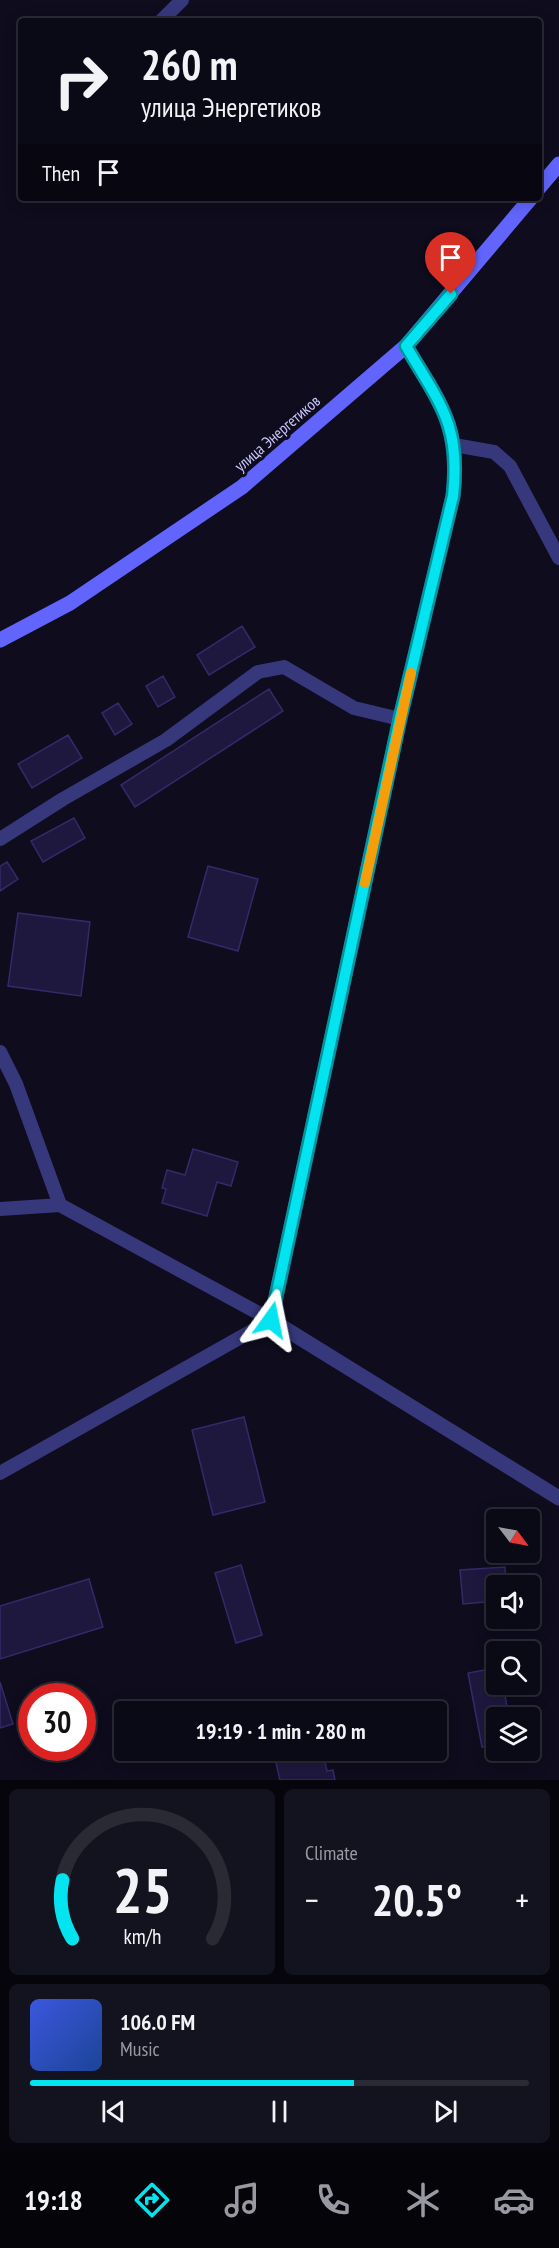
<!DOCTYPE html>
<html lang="en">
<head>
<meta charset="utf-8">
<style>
  :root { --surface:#0a0916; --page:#13121f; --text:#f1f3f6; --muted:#999aa1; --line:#2a2a35; --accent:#03e4f0 }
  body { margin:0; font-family:"PT Sans Narrow",sans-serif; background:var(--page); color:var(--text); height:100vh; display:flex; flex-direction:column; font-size:22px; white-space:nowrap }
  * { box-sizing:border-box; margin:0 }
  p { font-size:20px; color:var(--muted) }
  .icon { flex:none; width:33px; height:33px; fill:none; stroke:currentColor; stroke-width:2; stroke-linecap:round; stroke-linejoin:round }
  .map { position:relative; height:1780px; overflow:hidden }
  .sheet { display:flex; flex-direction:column; gap:9px; padding:9px; background:#06050c; flex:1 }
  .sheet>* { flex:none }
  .top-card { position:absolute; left:18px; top:18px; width:524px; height:183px; border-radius:6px; box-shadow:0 3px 15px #0003,0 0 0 2px var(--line); background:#0a0916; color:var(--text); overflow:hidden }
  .needle { width:39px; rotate:122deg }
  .buttons { position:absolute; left:486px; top:1509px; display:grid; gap:12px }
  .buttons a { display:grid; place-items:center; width:54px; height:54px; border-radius:6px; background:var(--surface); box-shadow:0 3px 15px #0003,0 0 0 2px var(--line); font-size:30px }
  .speed { position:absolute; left:18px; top:1683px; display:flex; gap:12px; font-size:30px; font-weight:700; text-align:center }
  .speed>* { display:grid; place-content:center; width:78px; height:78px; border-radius:50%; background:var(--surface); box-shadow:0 3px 15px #0003,0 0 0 2px var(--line); line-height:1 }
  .speed .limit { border:9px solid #d22; background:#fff; color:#111 }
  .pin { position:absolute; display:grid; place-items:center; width:51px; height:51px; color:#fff; margin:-62px -26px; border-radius:50% 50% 50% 0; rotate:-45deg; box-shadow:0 0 6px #0007 }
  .pin .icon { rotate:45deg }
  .me { position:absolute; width:66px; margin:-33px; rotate:12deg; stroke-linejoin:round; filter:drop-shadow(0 0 4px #0008) }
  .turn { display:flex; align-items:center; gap:21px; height:126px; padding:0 24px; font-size:27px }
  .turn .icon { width:78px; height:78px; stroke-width:2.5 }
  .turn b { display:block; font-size:42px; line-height:51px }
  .then { display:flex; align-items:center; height:57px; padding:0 24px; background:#0003; gap:12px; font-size:22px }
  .big { font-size:45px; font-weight:700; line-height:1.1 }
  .sheet .widget { flex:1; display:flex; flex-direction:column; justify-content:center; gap:9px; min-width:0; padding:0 21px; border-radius:9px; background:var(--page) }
  .sheet .dial { align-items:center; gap:0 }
  .dial svg { height:156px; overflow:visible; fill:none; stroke:var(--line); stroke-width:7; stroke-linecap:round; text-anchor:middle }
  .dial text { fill:var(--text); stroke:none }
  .song { display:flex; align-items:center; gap:18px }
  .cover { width:72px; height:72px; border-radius:9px; background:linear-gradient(135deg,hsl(230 70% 55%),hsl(220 70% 35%)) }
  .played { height:6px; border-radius:3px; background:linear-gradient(90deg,var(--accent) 65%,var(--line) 65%) }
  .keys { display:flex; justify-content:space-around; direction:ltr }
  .heat { display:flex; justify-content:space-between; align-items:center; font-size:33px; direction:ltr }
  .sheet .tiles { flex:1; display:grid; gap:9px; grid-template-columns:1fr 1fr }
  .widget:last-child { grid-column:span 2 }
  .trip { position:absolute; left:114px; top:1701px; width:333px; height:60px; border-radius:6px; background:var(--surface); box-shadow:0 3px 15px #0003,0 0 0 2px var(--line); font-weight:700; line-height:60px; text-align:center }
  .menu { display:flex; height:96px; justify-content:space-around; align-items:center; background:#040409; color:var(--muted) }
  .menu .icon { width:42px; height:42px }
  .menu .selected { color:var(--accent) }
  .menu b { font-size:27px; color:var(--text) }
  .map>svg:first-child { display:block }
  .building { fill:#1e183e; stroke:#342a6a; stroke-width:1.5 }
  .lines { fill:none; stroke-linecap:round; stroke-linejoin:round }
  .lane { stroke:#37387c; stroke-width:14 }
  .street { stroke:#37387c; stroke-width:15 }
  .secondary { stroke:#6165fd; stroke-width:15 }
  .route-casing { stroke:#02949c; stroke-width:15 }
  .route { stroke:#03e4f0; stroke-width:10 }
  .slow { stroke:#f59e0b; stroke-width:10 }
  .labels { text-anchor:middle; stroke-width:6; stroke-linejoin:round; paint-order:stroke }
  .street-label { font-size:16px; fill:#ccc9fe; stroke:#0e0c1d }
</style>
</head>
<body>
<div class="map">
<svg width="559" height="1780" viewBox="0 0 559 1780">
  <rect width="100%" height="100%" fill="#0e0c1d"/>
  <path class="building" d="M242 626 255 647 209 675 197 655Z
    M163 676 175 697 158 707 146 686Z
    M269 689 283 711 135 807 121 785Z
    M118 703 132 724 115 735 102 713Z
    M68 735 82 758 32 788 18 764Z
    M74 818 85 838 43 862 31 841Z
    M7 862 18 879 0 891V866Z
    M208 866 258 879 238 951 188 937Z
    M18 913 90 922 81 996 8 986Z
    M193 1149 238 1162 231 1186 217 1182 207 1216 162 1203 166 1189 162 1188 167 1170 185 1175Z
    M244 1417 265 1502 213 1515 192 1430Z
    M241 1565 262 1635 236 1643 215 1573Z
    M505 1567 506 1586H496V1601L463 1604 460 1570Z
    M89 1579 103 1627 0 1659V1606Z
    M496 1668V1684H514V1688L504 1690 509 1718H496V1744L482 1747 468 1673Z
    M0 1682 13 1724 0 1728Z
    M273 1750H311L313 1760 324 1758 327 1771 333 1770 335 1780H280Z"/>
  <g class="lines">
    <path class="lane" d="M161 21 182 0
      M454 445 494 452 510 466 559 558
      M0 839 63 799 166 740 258 672 284 667 354 708 400 719
      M0 1052 16 1084 60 1205
      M0 1209 60 1205 271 1320 0 1473"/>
    <path class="street" d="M406 346C440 403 461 426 453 496L400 719 271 1320 559 1498"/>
    <path class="secondary" d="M538 189 559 164
      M0 640 70 603 242 487 406 346 531 198"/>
  </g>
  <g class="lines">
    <g class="route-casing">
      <path id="route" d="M271 1320 400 718 453 496C461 425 440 404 406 346L451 294"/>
    </g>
    <use href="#route" class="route"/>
    <path class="slow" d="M365 883 411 673"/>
  </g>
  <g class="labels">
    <g class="street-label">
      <text transform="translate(277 433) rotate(-41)" y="6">улица Энергетиков</text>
    </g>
  </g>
</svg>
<div class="buttons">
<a><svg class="needle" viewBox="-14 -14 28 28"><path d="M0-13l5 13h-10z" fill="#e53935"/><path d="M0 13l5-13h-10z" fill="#999aa1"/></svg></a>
<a><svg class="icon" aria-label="sound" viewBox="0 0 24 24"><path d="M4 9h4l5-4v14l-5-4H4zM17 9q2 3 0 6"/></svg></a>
<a><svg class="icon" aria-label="search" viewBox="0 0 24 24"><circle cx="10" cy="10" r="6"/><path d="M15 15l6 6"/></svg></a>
<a><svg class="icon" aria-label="layers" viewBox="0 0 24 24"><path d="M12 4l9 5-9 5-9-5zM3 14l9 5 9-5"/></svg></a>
</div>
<div class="speed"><div class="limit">30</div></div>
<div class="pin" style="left:451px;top:294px;background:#d93025"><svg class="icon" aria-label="arrive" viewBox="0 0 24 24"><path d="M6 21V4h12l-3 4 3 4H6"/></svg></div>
<svg class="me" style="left:271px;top:1320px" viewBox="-20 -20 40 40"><path d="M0-17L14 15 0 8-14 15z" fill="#03e4f0" stroke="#fff" stroke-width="4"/></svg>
<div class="trip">19:19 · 1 min · 280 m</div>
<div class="top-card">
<div class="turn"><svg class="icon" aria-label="right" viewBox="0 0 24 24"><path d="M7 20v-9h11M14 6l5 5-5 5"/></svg><div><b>260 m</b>улица Энергетиков</div></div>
<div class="then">Then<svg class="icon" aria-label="arrive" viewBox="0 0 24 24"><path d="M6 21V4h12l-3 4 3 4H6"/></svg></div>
</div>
</div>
<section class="sheet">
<div class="tiles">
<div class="widget dial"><svg viewBox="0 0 100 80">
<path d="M14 69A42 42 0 1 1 86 69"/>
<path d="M14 69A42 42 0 0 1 9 39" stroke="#03e4f0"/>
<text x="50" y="56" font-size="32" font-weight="700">25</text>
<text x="50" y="72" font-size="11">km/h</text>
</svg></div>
<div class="widget"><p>Climate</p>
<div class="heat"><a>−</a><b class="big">20.5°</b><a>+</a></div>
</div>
<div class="widget">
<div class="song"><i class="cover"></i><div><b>106.0 FM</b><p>Music</p></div></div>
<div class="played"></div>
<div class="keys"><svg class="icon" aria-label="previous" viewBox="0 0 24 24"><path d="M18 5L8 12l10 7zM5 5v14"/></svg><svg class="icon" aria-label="pause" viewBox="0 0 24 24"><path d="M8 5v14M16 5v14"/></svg><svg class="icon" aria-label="next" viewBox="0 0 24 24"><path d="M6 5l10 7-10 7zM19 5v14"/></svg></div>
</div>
</div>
</section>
<nav class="menu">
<b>19:18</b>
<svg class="icon selected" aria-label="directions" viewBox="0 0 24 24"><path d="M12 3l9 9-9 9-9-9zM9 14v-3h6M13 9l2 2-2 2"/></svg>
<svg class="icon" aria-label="music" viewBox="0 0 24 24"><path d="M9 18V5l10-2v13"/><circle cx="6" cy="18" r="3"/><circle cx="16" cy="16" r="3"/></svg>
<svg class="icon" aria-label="phone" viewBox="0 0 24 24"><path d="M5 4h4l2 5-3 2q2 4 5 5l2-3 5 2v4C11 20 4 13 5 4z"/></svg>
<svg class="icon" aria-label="climate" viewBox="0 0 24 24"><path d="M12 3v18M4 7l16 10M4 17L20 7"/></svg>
<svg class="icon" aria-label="car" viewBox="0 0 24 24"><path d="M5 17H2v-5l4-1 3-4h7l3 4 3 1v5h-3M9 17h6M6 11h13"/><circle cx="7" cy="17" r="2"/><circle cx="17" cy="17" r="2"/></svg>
</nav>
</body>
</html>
